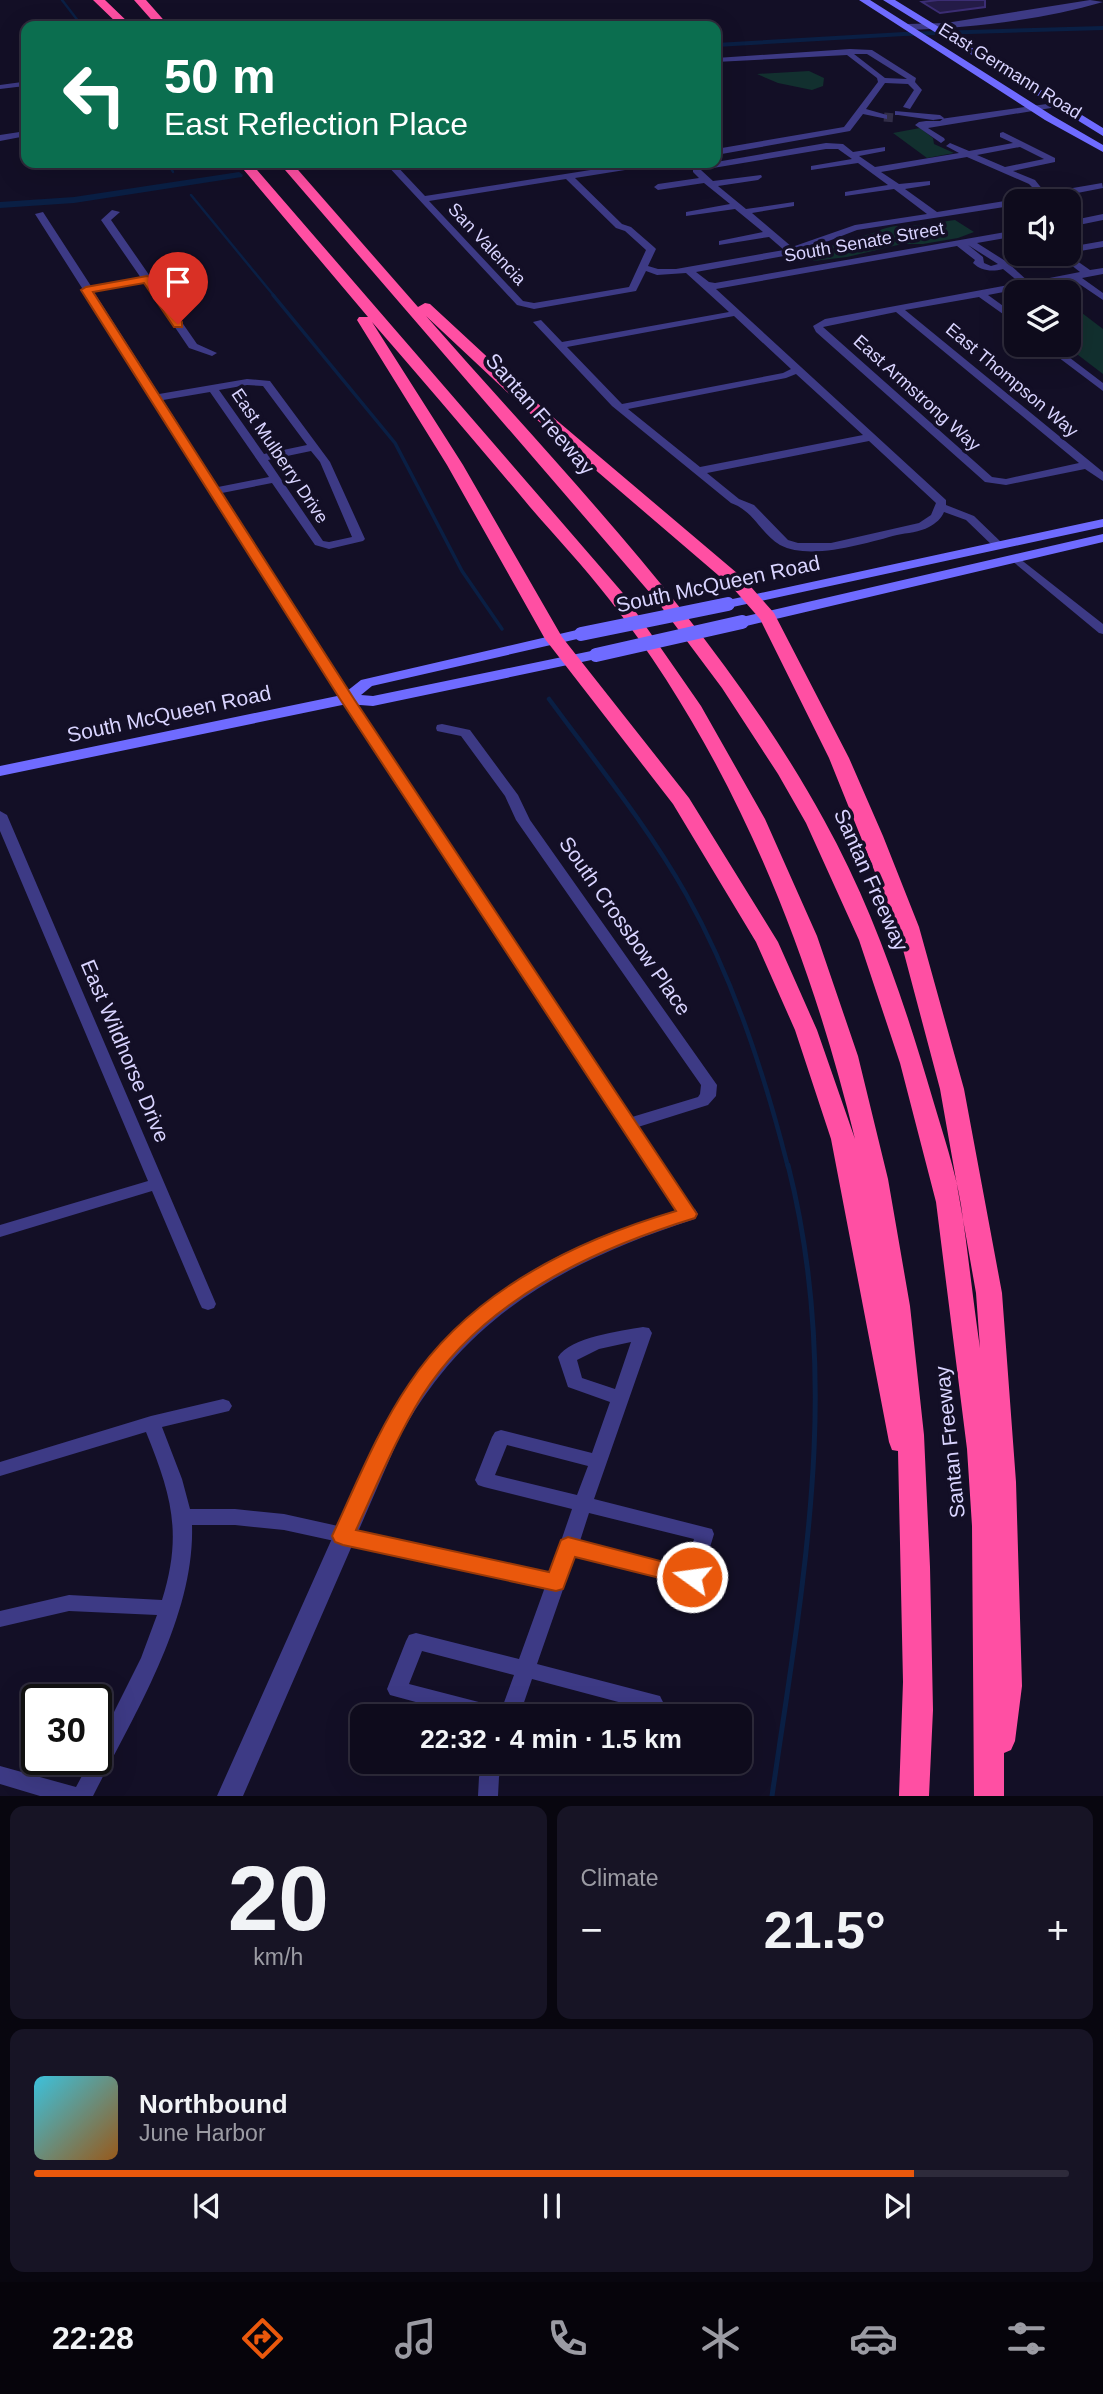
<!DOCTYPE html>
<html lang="en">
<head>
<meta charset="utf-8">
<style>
  :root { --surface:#0e0b1c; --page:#171425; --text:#f1f3f6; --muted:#9b9ba3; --line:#2e2b3b; --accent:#ea580c }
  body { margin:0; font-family:Arial,sans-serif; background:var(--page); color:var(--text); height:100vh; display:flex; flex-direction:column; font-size:26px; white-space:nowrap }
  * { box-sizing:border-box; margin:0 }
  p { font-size:23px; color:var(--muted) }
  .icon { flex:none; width:38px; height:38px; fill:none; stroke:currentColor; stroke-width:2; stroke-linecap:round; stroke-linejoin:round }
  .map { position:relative; height:1796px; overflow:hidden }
  .sheet { display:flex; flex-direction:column; gap:10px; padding:10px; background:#08060f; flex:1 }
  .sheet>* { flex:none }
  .banner { position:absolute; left:21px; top:21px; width:700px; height:147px; border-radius:14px; box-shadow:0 7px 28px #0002,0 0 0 2px var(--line); background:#0b6e4f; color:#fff; overflow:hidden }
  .buttons { position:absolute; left:1004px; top:189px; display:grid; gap:14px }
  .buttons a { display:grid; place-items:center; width:77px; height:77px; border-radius:14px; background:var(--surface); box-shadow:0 7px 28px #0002,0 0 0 2px var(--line); font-size:35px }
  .speed { position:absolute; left:21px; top:1684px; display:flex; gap:14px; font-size:35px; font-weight:700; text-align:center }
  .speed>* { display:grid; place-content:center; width:91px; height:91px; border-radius:50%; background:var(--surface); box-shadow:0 7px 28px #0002,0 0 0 2px var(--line); line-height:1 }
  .speed .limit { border:4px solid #111; border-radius:10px; background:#fff; color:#111 }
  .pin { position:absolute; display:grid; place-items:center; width:60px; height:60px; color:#fff; margin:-72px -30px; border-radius:50% 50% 50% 0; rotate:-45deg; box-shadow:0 0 7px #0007 }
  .pin .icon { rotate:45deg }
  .me { position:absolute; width:77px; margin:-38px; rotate:284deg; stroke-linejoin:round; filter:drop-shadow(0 0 5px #0008) }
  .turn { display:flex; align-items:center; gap:24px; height:147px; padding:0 28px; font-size:32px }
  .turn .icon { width:91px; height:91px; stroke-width:2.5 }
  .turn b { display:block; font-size:49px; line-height:60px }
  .big { font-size:52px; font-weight:700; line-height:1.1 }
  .sheet .card { flex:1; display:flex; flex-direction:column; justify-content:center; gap:10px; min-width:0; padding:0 24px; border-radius:14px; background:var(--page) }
  .sheet .dial { align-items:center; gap:0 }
  .dial b { font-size:91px; line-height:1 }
  .song { display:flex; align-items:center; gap:21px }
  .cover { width:84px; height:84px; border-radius:10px; background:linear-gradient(135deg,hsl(190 70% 55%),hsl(30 70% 35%)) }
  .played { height:7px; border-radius:4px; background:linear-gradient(90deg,var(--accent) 85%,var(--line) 85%) }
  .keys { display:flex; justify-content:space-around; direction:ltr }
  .heat { display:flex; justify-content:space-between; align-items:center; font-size:38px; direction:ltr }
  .sheet .tiles { flex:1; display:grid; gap:10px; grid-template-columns:1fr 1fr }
  .card:last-child { grid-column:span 2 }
  .trip { position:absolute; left:350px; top:1704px; width:402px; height:70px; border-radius:14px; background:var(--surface); box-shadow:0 7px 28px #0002,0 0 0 2px var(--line); font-weight:700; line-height:70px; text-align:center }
  .tabs { display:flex; height:112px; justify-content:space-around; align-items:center; background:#06040b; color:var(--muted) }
  .tabs .icon { width:49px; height:49px }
  .tabs .current { color:var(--accent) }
  .tabs b { font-size:32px; color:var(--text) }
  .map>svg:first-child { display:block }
  .green { fill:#12302f }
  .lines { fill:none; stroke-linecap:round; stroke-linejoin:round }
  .stream-far3 { stroke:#0a1f44; stroke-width:2.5 }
  .stream-far2 { stroke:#0a1f44; stroke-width:3.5 }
  .stream-far1 { stroke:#0a1f44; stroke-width:4.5 }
  .stream { stroke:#0a1f44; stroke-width:5 }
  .canal { fill:#0a1f44; fill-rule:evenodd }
  .building { fill:#241b47; stroke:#3b2d73; stroke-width:2 }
  .minor-tunnel { stroke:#312d47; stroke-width:9; stroke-dasharray:9 4.5; stroke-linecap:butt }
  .minor { fill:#3d3a85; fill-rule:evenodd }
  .tertiary { fill:#3d3a85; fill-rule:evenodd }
  .secondary { fill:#6f6bff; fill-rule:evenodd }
  .motorway { fill:#ff4fa3; fill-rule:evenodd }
  .secondary-bridge { stroke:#6f6bff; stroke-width:14 }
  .route { fill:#ea580c; stroke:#983908; stroke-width:2 }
  .labels { text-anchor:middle; stroke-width:7; stroke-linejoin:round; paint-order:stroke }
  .far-street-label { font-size:18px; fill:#d9d4ff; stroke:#130f26 }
  .street-label { font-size:21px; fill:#d9d4ff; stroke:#130f26 }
</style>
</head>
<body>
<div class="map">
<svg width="1103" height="1796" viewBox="0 0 1103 1796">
  <rect width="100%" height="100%" fill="#130f26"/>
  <path class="green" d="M809 71 824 78 823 86 812 90 778 83 757 74Z
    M920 128 933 138 934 144 954 153 927 158 893 133Z
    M955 220 974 232 958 238 923 244H902L847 257 813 261 797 256 876 232C893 223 907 227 926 225 936 224 945 221 955 220Z
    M1069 312 1082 313 1103 329V374L1065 345H1069Z"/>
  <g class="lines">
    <path class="stream-far3" d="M62 0 82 26
      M168 163 173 172
      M191 195 275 297"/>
    <path class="stream-far2" d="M273 295 395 443 462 571 502 629"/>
    <path class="stream-far1" d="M549 699C596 763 647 825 686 894 734 980 764 1073 788 1167"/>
    <path class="stream" d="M772 1796C803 1581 843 1382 788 1165"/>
    <path class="canal" d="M1103 26V30L904 36 716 47V43L904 32Z
      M239 172 243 175 242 177 74 203 0 208V202L74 197Z"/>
  </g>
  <path class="building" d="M938 0H985V7L940 13 922 2Z"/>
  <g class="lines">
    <path class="minor-tunnel" d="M884 117 895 118"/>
    <path class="minor" d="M850 49 872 50 916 78 915 82 922 90 910 109 903 107 914 90 908 84 885 83 866 109 887 115V119L863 114 850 131 716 155V149L844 127 878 82 877 78 847 55 716 62V58ZM854 54H867L907 79 885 78Z
      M22 82H25V86L0 89V85Z
      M1054 103 1058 105 1057 107 928 128 944 138 945 140 941 143 915 125 919 122Z
      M895 111 940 115 944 118 940 121 898 115H895Z
      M26 131V136L0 141V135Z
      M1003 132 1055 158V162L1013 171 1035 180 1043 190 1067 189 1102 183 1103 188 1067 195 1041 196 1029 184 967 157 881 172 899 184 930 181V185L905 189 937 212 1017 199 1021 201H1017V205L857 230 795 254 696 272 709 282 715 283 1017 230V236L977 243 1007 262 1029 282 1080 272 1057 254H1067L1090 270 1103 268V274L1082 278 1103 293V300L1072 279 988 295 1017 316V324L979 297 905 310 1103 472V481L1085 469 1006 485 985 482 816 332 813 326 825 319 1020 283 1003 269C992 272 981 271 973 263L975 260 957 246 716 289 946 500V505L974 516 1003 544V548H995L966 520 944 512C941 519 936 523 929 527 920 532 907 533 897 535 866 543 810 561 780 545 761 534 754 511 731 503L612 406 533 322 541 320 562 342 729 312 686 273 657 275 646 271 636 291 534 309 517 305 385 163H394L425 196 635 163H654L650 166 575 178 622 224 631 227 654 247 656 249 648 266 658 269H676L784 250 769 237 719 245V241L763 232 735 209 686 216V212L730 204 704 183 658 190 654 187 658 184 699 178 693 172V166L826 143 843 144 853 152 885 147V151L859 156 875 167 959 153 946 146 950 143 969 151 1013 143 1000 137V133ZM1020 147 1044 159 1005 167 977 155ZM826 149H838L852 159 811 166V170L858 163 888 185 845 192V196L894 189 927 214 855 225 792 247 752 213 794 206V202L746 209 718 186 758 180 762 177 761 175 713 181 701 170ZM566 179 616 228 625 231 646 250 629 287 534 303 523 301 429 201ZM968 245 998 264 991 266 984 263 983 257ZM896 312 1079 463 1006 479 992 477 823 327ZM734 316 791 369 783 373 622 404 567 347ZM796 374 863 435 700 467 628 409 786 378ZM869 441 936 503 931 515 919 523 831 543H798L788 540 754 505 739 499 707 473Z
      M112 210 120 212 111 220 197 344 217 353 212 356 189 348 145 283 94 292 159 394 247 379 270 381 330 462 365 539 363 541 329 549 315 545 272 483 222 493 353 699 632 1117 698 1097 700 1094 701 1085 516 820 505 796 461 736 437 731 436 728 437 725 442 724 470 730 518 795 530 820 717 1085 716 1096 708 1105 638 1127 694 1210 696 1214 694 1218H682L341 699 85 293 81 290 82 288 35 214 43 212 91 286 141 278 101 220ZM247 385 263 386 307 445 264 454 219 390ZM210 392 269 477 218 487 163 400ZM311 451 320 462 352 537 329 542 323 541 268 460Z
      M1103 214V220L1069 227V221Z
      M1103 241V247L1069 253V247Z
      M1042 345H1053L1103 383V391Z
      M1015 555 1103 624V634L1099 633 1011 560V556Z
      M0 811 7 815 216 1304 214 1308 208 1310 202 1308 200 1304 152 1191 0 1237V1225L148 1181 0 831Z
      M643 1327 649 1328 652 1333 594 1499 712 1529 714 1534 701 1577 699 1583 692 1585 575 1555 537 1664 660 1696 663 1702 658 1717H638L641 1708 532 1679 519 1717H471L390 1695 387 1689 406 1641 409 1635 416 1633 519 1659 545 1587 284 1530 235 1525H192C195 1617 134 1715 93 1796H40L0 1784V1766L76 1787 91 1759H96V1748L141 1658 157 1615 69 1611 0 1627V1611L69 1595 162 1600C183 1533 171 1494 146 1432L0 1476V1462L151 1416 223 1399 229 1401 232 1406 229 1411 162 1427 182 1479 190 1509H235L284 1514 550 1573 572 1509 484 1487 478 1485 475 1480 492 1437 495 1432 501 1430 592 1453 610 1402 568 1387 558 1357C570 1337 621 1331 643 1327ZM631 1342 615 1389 582 1378 577 1360 599 1349ZM507 1445 588 1466 577 1495 495 1475ZM589 1513 694 1539 685 1568 580 1541ZM422 1651 514 1675 502 1708 409 1684Z
      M484 1762H504L499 1777 498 1796H478L479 1777Z"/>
    <path class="tertiary" d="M1090 0 1103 2C1041 20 971 28 907 30L902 27 907 24 946 23Z
      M688 1207 695 1209 698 1214 695 1219C566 1261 463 1316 398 1440L243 1796H217L376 1440C447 1304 545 1249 688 1207Z"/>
    <path class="secondary" d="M859 0H870L1053 116 1103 145V152L1045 120Z
      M883 0H895L1103 128V136Z
      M1103 519V527L728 608 721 604 728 600Z
      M1103 534V542L742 627 734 622 742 617Z
      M581 629 586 631 589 634 586 637 372 686 361 695 373 696 596 650 601 652 604 655 601 658 373 706 347 704 0 776V766L342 695 361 680Z"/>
    <path class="motorway" d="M93 0H105L132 26H120Z
      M134 0H146L169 26H157Z
      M238 163H251L622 592 701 706 765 819 817 936 858 1056 888 1179 910 1306 924 1435 930 1567 933 1710 929 1796H899L903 1682 898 1451 892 1450 889 1442 831 1139 795 1030 756 942 673 804 545 639 447 465 357 320 359 317H368ZM372 322C425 383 478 445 530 507 556 537 584 567 609 599 732 757 808 946 855 1139L817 1030 778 942 689 798 562 637 463 465Z
      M279 163H292L418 307 425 303 430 304 548 413 744 579 774 613 849 758 883 836 919 927 964 1089 1002 1293 1016 1482 1022 1686 1015 1741 1011 1750 1004 1753V1796H974L972 1526 967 1449 936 1202 900 1063 859 940 806 823 778 774 722 688 657 601ZM426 316 536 419 732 587 760 619 829 758 897 927 940 1089 976 1293 980 1348C973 1300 968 1252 961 1205 955 1169 943 1134 933 1100 905 1004 873 908 824 820 721 632 567 477 426 316Z"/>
    <path class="secondary-bridge" d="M581 634 728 604
      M596 655 742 622"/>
  </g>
  <path class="route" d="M147 276 151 277 182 322V327H174L144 283 93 292 354 699 697 1214 695 1218C591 1250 482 1301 422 1396 396 1438 377 1485 356 1530L549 1572 561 1540 568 1537 699 1571 703 1577 699 1583 692 1586 575 1557 563 1589 556 1591 343 1545 335 1542 332 1536C356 1485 377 1431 409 1384 470 1292 574 1241 676 1211L340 699 81 290 86 287Z"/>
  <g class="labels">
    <g class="far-street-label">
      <text transform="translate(1010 71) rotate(32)" y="6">East Germann Road</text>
      <text transform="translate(864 242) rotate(-10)" y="6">South Senate Street</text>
      <text transform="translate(487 244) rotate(47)" y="6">San Valencia</text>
      <text transform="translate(1012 380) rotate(40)" y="6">East Thompson Way</text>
      <text transform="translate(917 393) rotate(42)" y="6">East Armstrong Way</text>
      <text transform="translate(280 456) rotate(56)" y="6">East Mulberry Drive</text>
    </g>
    <g class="street-label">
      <text transform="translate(540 414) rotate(49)" y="7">Santan Freeway</text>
      <text transform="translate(718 584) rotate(-12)" y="7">South McQueen Road</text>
      <text transform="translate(169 714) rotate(-12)" y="7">South McQueen Road</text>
      <text transform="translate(871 880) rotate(66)" y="7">Santan Freeway</text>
      <text transform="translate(625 926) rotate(55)" y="7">South Crossbow Place</text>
      <text transform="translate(125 1051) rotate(67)" y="7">East Wildhorse Drive</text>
      <text transform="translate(950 1442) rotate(-96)" y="7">Santan Freeway</text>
    </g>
  </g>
</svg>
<div class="buttons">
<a><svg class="icon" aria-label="sound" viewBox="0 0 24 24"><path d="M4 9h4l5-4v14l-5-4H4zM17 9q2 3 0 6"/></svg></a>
<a><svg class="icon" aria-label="layers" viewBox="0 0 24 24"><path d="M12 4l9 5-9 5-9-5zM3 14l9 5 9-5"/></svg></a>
</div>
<div class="speed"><div class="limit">30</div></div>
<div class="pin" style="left:178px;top:324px;background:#d93025"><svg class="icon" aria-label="arrive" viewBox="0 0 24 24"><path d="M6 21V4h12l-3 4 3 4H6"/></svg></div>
<svg class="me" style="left:692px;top:1577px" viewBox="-20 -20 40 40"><circle r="17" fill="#ea580c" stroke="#fff" stroke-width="3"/><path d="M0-11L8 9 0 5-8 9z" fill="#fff"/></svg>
<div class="trip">22:32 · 4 min · 1.5 km</div>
<div class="banner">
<div class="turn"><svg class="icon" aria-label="left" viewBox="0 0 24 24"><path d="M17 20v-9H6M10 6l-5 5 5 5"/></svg><div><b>50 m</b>East Reflection Place</div></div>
</div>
</div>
<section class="sheet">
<div class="tiles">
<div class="card dial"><b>20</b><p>km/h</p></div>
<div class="card"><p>Climate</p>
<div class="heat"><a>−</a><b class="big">21.5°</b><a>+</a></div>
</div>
<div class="card">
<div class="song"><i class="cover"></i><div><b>Northbound</b><p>June Harbor</p></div></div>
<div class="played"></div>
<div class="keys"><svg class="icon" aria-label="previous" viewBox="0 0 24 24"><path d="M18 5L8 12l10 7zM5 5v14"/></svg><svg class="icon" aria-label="pause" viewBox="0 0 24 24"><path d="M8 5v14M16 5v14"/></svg><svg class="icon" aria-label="next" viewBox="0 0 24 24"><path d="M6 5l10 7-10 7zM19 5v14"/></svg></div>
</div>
</div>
</section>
<nav class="tabs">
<b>22:28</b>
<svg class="icon current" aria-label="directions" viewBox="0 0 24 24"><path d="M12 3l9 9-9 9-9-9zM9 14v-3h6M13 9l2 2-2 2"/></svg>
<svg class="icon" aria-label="music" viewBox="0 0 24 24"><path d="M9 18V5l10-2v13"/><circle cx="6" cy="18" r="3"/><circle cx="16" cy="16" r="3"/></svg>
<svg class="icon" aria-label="phone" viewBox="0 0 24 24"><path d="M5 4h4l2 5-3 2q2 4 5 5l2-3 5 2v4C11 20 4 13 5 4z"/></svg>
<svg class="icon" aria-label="climate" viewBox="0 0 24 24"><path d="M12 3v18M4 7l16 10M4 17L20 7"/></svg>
<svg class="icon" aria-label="car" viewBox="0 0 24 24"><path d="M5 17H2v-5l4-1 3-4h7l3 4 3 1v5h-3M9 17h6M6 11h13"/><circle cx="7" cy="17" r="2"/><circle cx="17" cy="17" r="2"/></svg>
<svg class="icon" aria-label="filters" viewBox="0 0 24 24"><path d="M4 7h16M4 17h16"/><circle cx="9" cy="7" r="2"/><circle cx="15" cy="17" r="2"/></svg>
</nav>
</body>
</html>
